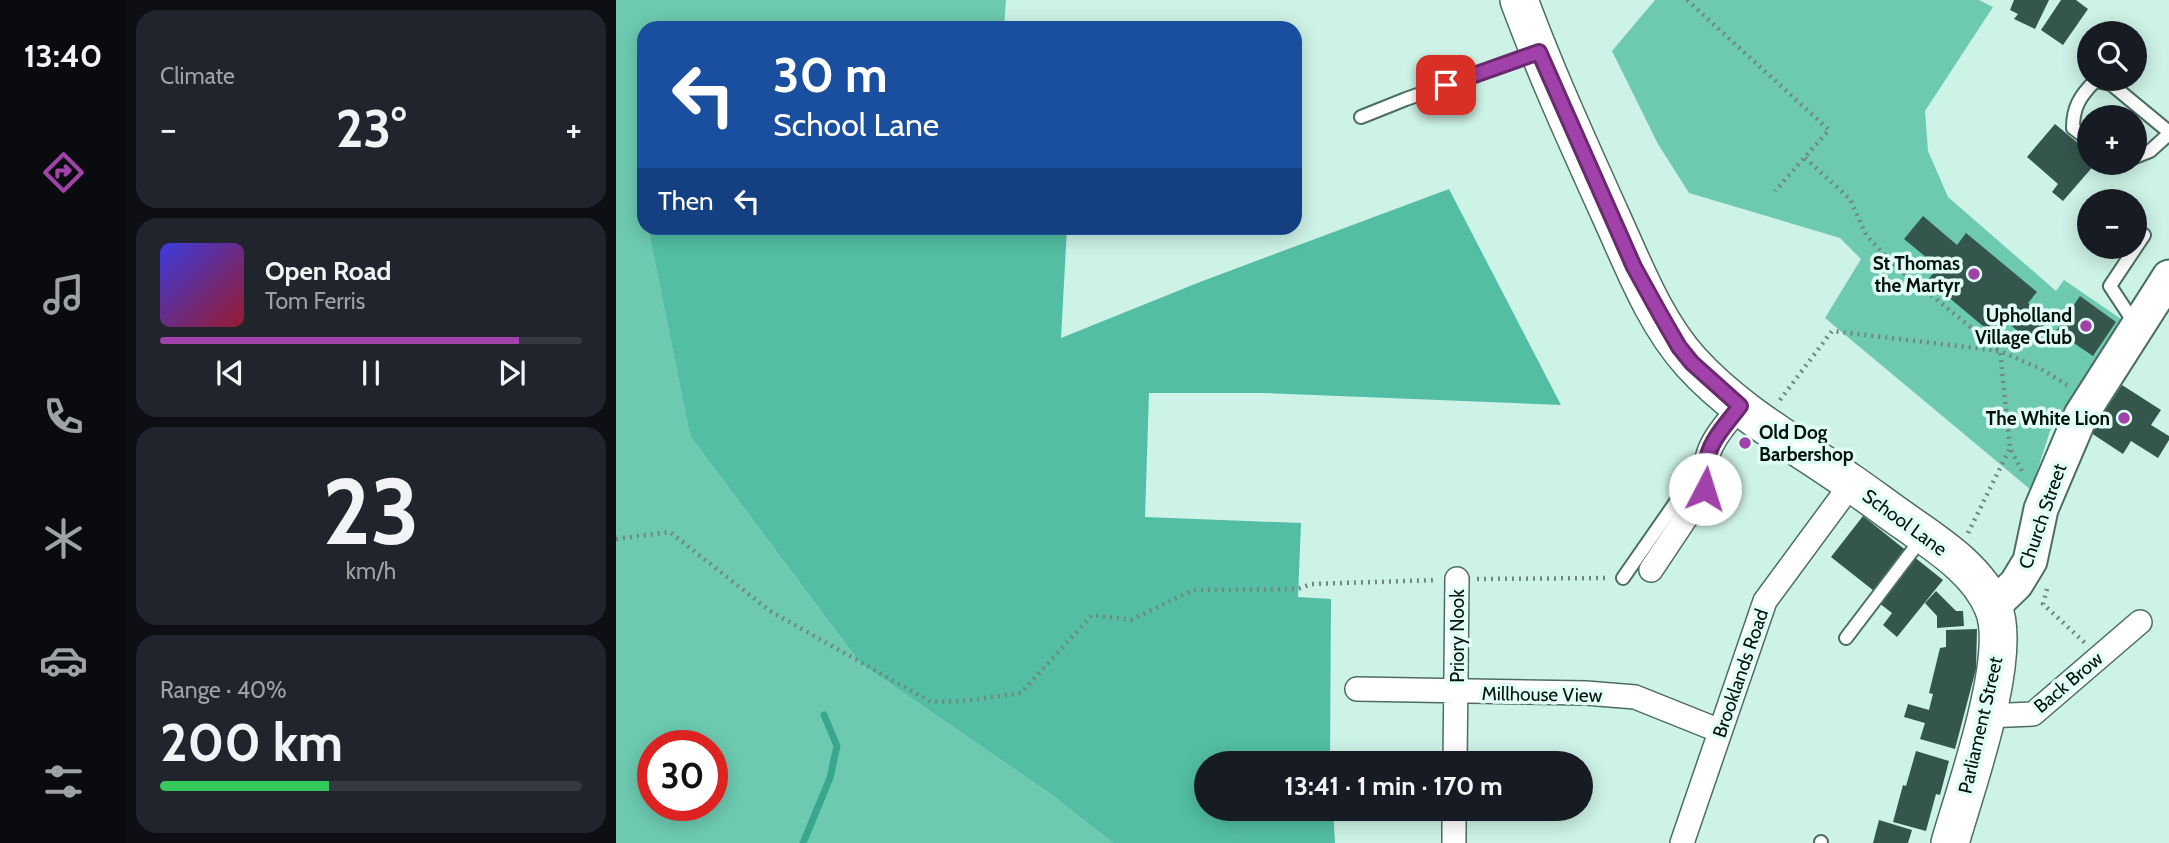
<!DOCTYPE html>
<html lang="en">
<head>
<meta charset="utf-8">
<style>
  :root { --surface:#171b24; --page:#20242c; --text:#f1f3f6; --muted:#9ea1a6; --line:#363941; --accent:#a142aa }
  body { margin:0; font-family:Cabin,sans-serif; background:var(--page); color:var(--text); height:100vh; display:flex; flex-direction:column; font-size:26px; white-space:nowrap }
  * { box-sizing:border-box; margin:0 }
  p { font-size:23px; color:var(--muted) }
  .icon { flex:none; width:38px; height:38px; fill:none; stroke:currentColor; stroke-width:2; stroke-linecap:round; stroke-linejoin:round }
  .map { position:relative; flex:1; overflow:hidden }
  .panel { display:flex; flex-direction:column; gap:10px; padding:10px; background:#0d0f14; width:490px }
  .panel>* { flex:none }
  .hud { position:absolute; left:21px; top:21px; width:665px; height:214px; border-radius:21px; box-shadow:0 4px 18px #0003; background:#1a4fa0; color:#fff; overflow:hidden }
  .tools { position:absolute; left:1461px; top:21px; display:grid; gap:14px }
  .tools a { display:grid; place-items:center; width:70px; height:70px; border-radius:50%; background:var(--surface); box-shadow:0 4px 18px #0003; font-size:35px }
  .speed { position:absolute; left:21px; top:730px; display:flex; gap:14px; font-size:35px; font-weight:700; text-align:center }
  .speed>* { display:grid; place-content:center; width:91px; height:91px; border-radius:50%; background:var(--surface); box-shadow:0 4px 18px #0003; line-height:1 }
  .speed .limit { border:10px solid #d22; background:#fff; color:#111 }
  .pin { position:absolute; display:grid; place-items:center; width:60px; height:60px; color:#fff; margin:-30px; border-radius:14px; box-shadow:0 4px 10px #0006 }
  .me { position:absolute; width:77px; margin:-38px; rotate:5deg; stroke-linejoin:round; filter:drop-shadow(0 0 5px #0008) }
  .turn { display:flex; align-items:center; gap:24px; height:147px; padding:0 21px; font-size:32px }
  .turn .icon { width:91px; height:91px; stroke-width:2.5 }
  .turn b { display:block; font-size:49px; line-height:60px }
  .then { display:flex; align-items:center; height:66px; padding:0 21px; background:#0003; gap:14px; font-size:26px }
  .big { font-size:52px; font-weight:700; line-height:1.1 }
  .panel .card { flex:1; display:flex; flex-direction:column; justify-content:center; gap:10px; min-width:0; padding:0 24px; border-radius:21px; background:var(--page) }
  .panel .dial { align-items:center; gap:0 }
  .dial b { font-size:91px; line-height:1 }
  .song { display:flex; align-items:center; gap:21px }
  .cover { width:84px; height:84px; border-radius:10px; background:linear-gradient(135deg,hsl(240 70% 55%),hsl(350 70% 35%)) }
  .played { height:7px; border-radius:4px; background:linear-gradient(90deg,var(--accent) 85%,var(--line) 85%) }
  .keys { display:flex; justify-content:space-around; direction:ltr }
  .heat { display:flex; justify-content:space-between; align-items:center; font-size:38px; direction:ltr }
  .charge { height:10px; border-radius:5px; background:linear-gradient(90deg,#34c759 40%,var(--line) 0) }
  .trip { position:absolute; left:578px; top:751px; width:399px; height:70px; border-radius:35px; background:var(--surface); box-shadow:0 4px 18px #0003; font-weight:700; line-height:70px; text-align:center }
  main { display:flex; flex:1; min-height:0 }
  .dock { display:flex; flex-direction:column; width:126px; justify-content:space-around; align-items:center; background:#090b0e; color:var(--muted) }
  .dock .icon { width:49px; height:49px }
  .dock .current { color:var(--accent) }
  .dock b { font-size:32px; color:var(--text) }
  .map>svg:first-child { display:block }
  .green { fill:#6dcab1; fill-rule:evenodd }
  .forest { fill:#53bea3 }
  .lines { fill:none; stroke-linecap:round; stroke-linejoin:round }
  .stream { stroke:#38a78d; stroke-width:7 }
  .building { fill:#35564c }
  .lane-casing { stroke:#4c6d63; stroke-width:16 }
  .street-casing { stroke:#4c6d63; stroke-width:26 }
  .secondary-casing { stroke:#4c6d63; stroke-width:37 }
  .primary-casing { stroke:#4c6d63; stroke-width:40 }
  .path { stroke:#6f8880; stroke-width:4.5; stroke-dasharray:2 5; stroke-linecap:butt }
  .lane { stroke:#fff; stroke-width:12 }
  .street { stroke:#fff; stroke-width:23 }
  .secondary { stroke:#fff; stroke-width:33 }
  .primary { stroke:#fff; stroke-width:37 }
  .route-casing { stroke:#692b6e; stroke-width:18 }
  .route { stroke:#a142aa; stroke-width:12 }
  .poi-dot { fill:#a142aa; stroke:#e0fef4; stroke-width:2.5 }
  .labels { text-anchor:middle; stroke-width:7; stroke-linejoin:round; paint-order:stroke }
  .poi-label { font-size:19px; font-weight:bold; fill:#05120e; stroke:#e0fef4; text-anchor:end }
  .street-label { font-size:19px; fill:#05120e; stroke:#e0fef4 }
</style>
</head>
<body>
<main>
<nav class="dock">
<b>13:40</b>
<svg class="icon current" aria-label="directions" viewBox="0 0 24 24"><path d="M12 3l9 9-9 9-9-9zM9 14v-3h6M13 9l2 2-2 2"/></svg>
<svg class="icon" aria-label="music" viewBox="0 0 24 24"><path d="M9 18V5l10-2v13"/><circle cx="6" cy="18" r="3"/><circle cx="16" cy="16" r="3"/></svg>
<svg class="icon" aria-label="phone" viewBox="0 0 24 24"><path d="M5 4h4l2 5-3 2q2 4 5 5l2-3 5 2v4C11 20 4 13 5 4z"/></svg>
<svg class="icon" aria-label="climate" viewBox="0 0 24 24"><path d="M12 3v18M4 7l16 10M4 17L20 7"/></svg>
<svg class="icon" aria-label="car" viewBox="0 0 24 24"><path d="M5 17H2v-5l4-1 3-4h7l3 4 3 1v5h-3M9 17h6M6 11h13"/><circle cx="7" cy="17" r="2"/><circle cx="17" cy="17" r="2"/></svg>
<svg class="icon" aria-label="filters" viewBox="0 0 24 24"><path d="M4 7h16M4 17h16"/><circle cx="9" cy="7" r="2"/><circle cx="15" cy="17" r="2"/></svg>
</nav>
<section class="panel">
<div class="card"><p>Climate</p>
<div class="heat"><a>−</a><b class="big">23°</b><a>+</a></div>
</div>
<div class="card">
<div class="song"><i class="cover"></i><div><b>Open Road</b><p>Tom Ferris</p></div></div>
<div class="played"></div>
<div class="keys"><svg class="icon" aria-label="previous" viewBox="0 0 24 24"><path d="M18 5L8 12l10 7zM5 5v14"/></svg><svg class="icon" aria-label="pause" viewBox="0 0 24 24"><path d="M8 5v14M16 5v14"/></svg><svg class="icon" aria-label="next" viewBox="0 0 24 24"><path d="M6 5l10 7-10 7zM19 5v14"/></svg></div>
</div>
<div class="card dial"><b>23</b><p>km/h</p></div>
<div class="card"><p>Range · 40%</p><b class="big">200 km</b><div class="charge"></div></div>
</section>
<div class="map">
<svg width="1553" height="843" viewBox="0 0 1553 843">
  <rect width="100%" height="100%" fill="#cdf2e6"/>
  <path class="green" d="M0 0H390L388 28H28V170L21 172 28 207V228H32L74 436 244 663 436 795 497 843H0ZM37 746H96V805H37Z
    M1039 0H1363L1377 7 1309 111 1312 151 1332 197 1440 291 1448 280 1508 321 1434 431 1415 490 1209 318 1245 259 1224 238 1073 193 1042 144 996 51Z"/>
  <path class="forest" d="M833 189 945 405 647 393H533L529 517 685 523 682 597 715 599 714 763H590V808L717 809 719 843H497L436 795 244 663 74 436 32 228H451L445 338 584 282Z"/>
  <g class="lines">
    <path class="stream" d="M187 843 214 778 221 746 208 715"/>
  </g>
  <path class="building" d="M1398 0H1433L1419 29 1398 19 1402 14 1394 10Z
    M1445 0H1460L1472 9 1447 45 1425 30Z
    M1439 124 1474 153V163H1480L1447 201 1436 192 1442 184 1411 157Z
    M1307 216 1341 245 1350 233 1421 292 1412 303 1432 320 1414 341 1392 323 1380 337 1312 280 1322 267 1288 239Z
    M1464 296 1500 322 1477 356 1440 331Z
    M1506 385 1545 410 1535 425 1553 436V440L1542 458 1515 441 1507 454 1469 429 1491 396 1496 400Z
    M1247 516 1327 580 1281 637 1267 625 1276 613 1254 596 1258 591 1215 557Z
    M1320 591 1340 611H1347L1348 626 1321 628V616L1309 603Z
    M1361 629 1360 669 1339 749 1304 739 1309 723 1288 717 1292 704 1313 710 1317 694 1313 693 1324 648 1330 647V630Z
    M1300 751 1333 761 1324 795 1320 794 1310 831 1277 822 1287 785 1290 786Z
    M1263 820 1296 830 1292 843H1257Z"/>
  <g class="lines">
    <g class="lane-casing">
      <path id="lane" d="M745 117 790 99 919 54
        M1474 141 1457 128C1457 107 1464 96 1479 81L1495 84 1553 132
        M1519 157 1534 151 1553 134
        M1519 324 1494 286 1528 235
        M1007 578 1087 463
        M1230 638 1306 538
        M1205 843V842"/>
    </g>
    <g class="street-casing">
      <path id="street" d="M1035 570 1089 489C1092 478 1088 466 1092 455 1097 437 1113 421 1124 406
        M741 689 970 693 1019 697 1104 731
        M1370 716 1417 714 1524 622
        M839 763 841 579
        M838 843V808
        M1066 843 1149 601 1236 483"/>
    </g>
    <g class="secondary-casing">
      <path id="secondary" d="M1377 606 1400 584 1414 561 1425 509 1465 415 1553 277"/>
    </g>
    <g class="primary-casing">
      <path id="primary" d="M903 0C930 73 962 143 994 214 1017 264 1038 321 1075 362 1120 412 1181 445 1235 483 1254 496 1272 510 1291 523 1322 545 1362 570 1377 607 1398 655 1349 790 1334 843"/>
    </g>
    <path class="path" d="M1071 0 1213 130 1159 191
      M1189 158 1234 199 1250 235 1278 265 1384 351 1394 448 1408 475
      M1164 400 1216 331 1384 351 1425 369 1451 385
      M1352 533 1394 448
      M0 539 54 532 154 611 315 702 348 701 405 693 476 615 515 620 577 590 682 589 695 584 821 580
      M861 579 992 578
      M1431 589 1427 604 1469 643"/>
    <use href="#lane" class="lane"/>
    <use href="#street" class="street"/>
    <use href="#secondary" class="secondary"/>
    <use href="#primary" class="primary"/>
  </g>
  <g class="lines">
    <g class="route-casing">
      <path id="route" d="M830 85 923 52 1018 267 1044 314 1063 347 1076 363 1124 406C1113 421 1097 437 1092 455 1088 466 1092 478 1089 489"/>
    </g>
    <use href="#route" class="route"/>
  </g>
  <g class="poi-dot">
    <circle cx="1358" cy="274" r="7"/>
    <circle cx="1470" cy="326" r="7"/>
    <circle cx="1508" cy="418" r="7"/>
    <circle cx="1129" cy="443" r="7"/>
  </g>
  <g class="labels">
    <g class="poi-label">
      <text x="1344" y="270">St Thomas<tspan x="1344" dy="22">the Martyr</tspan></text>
      <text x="1456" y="322">Upholland<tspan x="1456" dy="22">Village Club</tspan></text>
      <text x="1494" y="425">The White Lion</text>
      <text x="1143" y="439" text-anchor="start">Old Dog<tspan x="1143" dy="22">Barbershop</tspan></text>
    </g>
    <g class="street-label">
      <text transform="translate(1426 516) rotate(-71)" y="7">Church Street</text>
      <text transform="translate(1289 522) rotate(36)" y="7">School Lane</text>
      <text transform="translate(841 636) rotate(-90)" y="7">Priory Nook</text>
      <text transform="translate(1124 673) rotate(-71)" y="7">Brooklands Road</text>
      <text transform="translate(1452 682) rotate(-40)" y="7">Back Brow</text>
      <text transform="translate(926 694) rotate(1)" y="7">Millhouse View</text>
      <text transform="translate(1364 725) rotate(-77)" y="7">Parliament Street</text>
    </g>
  </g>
</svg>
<div class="tools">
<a><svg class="icon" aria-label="search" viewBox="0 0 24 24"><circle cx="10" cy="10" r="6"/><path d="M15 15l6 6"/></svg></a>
<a>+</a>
<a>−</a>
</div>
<div class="speed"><div class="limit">30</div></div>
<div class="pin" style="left:830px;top:85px;background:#d93025"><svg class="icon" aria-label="arrive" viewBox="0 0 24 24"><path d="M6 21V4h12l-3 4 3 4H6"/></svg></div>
<svg class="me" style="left:1089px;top:489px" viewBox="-20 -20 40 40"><circle r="19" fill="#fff"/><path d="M0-13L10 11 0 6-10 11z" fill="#a142aa"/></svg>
<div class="trip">13:41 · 1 min · 170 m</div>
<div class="hud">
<div class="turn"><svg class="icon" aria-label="left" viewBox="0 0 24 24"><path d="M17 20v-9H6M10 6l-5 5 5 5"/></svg><div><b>30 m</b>School Lane</div></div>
<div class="then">Then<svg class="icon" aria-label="left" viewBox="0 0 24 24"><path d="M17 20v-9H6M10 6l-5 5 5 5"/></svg></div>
</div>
</div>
</main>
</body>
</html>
